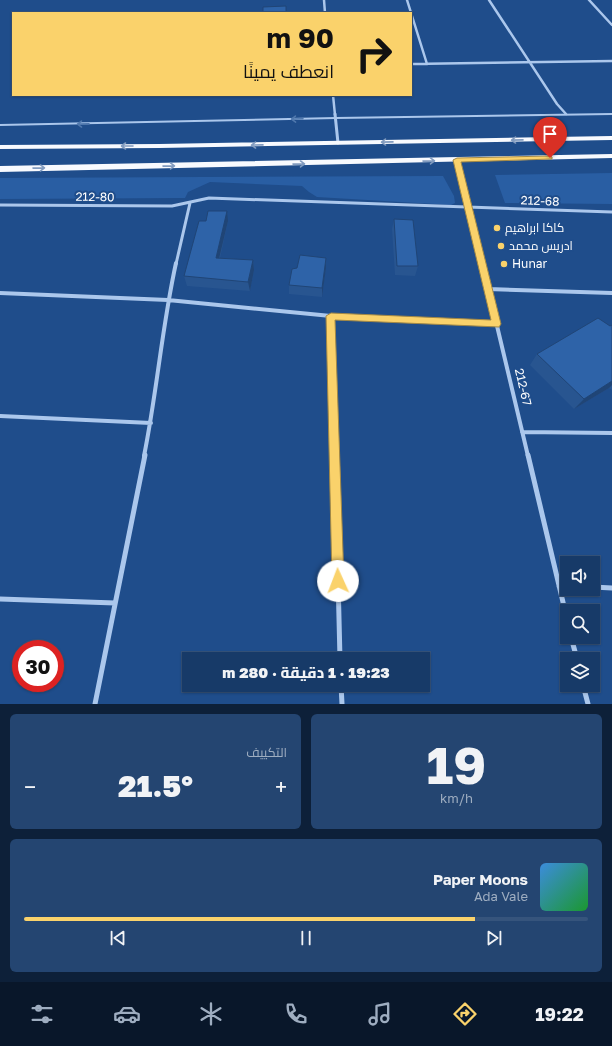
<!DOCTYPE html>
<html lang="ar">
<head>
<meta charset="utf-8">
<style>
  :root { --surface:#173a68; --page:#244571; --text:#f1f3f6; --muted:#9eadc0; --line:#36547c; --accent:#fad26b }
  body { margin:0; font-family:"Golos Text",Cairo,sans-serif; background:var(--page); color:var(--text); direction:rtl; height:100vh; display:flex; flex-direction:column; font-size:15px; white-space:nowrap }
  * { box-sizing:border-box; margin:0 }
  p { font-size:13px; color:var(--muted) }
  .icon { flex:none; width:22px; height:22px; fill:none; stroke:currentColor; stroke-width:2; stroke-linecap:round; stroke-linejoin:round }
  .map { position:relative; height:704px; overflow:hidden; direction:ltr }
  .panel { display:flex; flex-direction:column; gap:10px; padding:10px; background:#0d2039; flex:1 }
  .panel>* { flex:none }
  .top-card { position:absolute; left:12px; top:12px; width:400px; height:84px; border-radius:0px; box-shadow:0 1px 3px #0004,0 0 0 1px var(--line); direction:rtl; background:#fad26b; color:#111; overflow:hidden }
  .buttons { position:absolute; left:560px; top:556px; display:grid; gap:8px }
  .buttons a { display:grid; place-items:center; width:40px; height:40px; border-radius:0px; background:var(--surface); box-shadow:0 1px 3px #0004,0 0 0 1px var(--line); font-size:20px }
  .speed { position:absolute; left:12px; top:640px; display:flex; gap:8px; font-size:20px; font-weight:700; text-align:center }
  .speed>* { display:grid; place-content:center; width:52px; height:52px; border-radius:50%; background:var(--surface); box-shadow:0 1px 3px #0004,0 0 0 1px var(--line); line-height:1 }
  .speed .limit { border:6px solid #d22; background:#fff; color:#111 }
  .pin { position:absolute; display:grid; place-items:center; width:34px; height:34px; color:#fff; margin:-41px -17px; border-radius:50% 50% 50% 0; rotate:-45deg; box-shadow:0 0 4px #0007 }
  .pin .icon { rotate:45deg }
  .me { position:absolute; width:44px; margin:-22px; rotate:358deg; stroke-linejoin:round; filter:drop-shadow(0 0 3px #0008) }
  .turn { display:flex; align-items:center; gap:14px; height:84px; padding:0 12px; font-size:18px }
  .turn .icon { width:52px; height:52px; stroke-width:2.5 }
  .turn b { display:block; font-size:28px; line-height:34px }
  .big { font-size:30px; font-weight:800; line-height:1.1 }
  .panel .card { flex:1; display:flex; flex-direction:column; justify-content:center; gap:6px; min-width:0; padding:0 14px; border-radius:6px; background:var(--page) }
  .panel .dial { align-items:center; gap:0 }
  .dial b { font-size:52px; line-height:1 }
  .song { display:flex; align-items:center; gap:12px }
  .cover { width:48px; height:48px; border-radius:6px; background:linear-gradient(135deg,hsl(210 70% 55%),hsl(130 70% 35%)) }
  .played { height:4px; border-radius:2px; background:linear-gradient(90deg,var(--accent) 80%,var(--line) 80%) }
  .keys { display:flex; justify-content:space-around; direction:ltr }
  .heat { display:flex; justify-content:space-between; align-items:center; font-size:22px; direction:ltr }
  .panel .tiles { flex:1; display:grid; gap:10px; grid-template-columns:1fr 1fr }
  .card:last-child { grid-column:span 2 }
  .trip { position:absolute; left:182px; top:652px; width:248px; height:40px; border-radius:0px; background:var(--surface); box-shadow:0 1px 3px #0004,0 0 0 1px var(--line); font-weight:800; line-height:40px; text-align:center; direction:rtl }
  .menu { display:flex; height:64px; justify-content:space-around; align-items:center; background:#09172a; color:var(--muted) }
  .menu .icon { width:28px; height:28px }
  .menu .on { color:var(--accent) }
  .menu b { font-size:18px; color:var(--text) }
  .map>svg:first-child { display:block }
  .green { fill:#295ea3 }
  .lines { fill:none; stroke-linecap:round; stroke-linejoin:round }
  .minor-far3 { stroke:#abc7ec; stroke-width:2.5 }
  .minor-far2 { stroke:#abc7ec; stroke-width:3 }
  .minor-far1 { stroke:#abc7ec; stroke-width:4 }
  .minor { stroke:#abc7ec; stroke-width:5 }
  .tertiary { fill:#abc7ec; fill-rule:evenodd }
  .trunk { fill:#f8fafe; fill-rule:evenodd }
  .wall { fill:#285590 }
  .shaded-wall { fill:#204576 }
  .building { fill:#2e63a8; stroke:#204576 }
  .oneway { stroke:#5078ad }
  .oneway2 { stroke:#819bbf }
  .route { fill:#fad26b; stroke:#a28846 }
  .poi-dot { fill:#fad26b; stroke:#1f4d8b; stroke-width:1.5 }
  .labels { text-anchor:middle; stroke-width:4; stroke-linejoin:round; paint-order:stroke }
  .street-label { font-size:12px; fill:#fff; stroke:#1f4d8b }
  .poi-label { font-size:12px; fill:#fff; stroke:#1f4d8b; text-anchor:start }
</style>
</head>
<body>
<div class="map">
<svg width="612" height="704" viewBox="0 0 612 704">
  <rect width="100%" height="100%" fill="#1f4d8b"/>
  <path class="green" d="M612 173V204L505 203 495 175Z
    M443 176 454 196 455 203 451 205 317 197 309 192 302 186 210 182 188 192 185 198H181L0 199V178Z"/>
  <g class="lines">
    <path class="minor-far3" d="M324 0 325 13
      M407 0 427 64
      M489 0 557 104 566 114
      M589 0 612 25
      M411 64 612 61
      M333 95 335 115"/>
    <path class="minor-far2" d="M335 114 338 143
      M457 160 482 264
      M0 205 172 206 209 198 612 212
      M176 264 190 203"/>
    <path class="minor-far1" d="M482 263 528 456
      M488 289 612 293
      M0 293 168 300 331 316 496 324
      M331 316 335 456
      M0 416 151 423
      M522 432 612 433
      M144 456C157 392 162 326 176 263"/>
    <path class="minor" d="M335 455 340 659
      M528 455 567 619
      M559 586H567
      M593 587 612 588
      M0 599 115 603
      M571 637 577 659
      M341 685 342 704
      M583 685 588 704
      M95 704 145 455"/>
    <path class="tertiary" d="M612 113V115L336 119 0 126V124L336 117Z"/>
    <path class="trunk" d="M612 136V140L159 148 0 149V145L159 144Z
      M612 154V158L0 172V166Z"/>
  </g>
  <path class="wall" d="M394 219 418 266 415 276 395 275 392 229Z
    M228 221 220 258 253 260 254 270 250 291 187 286 184 276Z
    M326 258V268L322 297 289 294V285L297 268Z
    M612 325V390L609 388 574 409 530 365 537 354 610 326Z"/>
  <path class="shaded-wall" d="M227 211 228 221 217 267 216 258Z
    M326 258V268L322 297V288Z
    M253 260 254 270 250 291 248 282Z
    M612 381V385L609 388 574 409 584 399Z"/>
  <path class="building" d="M286 6V13H261V12H263V7Z
    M208 211H227L216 258 253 260 248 282 184 276 199 221H206Z
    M394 219 413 220 418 266H397Z
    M300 255 326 258 322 288 289 285 292 269 297 268Z
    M598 318 610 326 612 325V381L584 399 537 354Z"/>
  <defs><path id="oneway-shaft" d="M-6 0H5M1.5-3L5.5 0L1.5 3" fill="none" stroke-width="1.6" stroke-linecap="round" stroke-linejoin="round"/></defs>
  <g class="oneway">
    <use href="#oneway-shaft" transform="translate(297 119) rotate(178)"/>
    <use href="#oneway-shaft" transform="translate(83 124) rotate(179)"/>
  </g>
  <g class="oneway2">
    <use href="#oneway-shaft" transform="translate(517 140) rotate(179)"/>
    <use href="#oneway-shaft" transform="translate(387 142) rotate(179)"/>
    <use href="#oneway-shaft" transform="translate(257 145) rotate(179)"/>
    <use href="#oneway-shaft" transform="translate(127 146) rotate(180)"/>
    <use href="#oneway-shaft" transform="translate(429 161) rotate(-1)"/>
    <use href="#oneway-shaft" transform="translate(299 164) rotate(-1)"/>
    <use href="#oneway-shaft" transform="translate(169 166) rotate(-1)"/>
    <use href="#oneway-shaft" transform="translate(39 168) rotate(-1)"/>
  </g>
  <path class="route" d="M550 156 552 157V159L461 162 501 324 499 327 335 320 344 581 342 585 338 587 334 585 332 581 326 316 331 313 491 320 453 160 457 158Z"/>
  <g class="poi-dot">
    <circle cx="497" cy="228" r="4"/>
    <circle cx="501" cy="246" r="4"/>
    <circle cx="504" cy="264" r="4"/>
  </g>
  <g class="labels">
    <g class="street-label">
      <text transform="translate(95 197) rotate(1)" y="4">212-80</text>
      <text transform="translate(540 201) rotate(2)" y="4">212-68</text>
      <text transform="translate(523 387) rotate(77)" y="4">212-67</text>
    </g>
    <g class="poi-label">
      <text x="505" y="232">کاکا ابراهيم</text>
      <text x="509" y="250">ادريس محمد</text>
      <text x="512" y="268">Hunar</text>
    </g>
  </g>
</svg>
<div class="buttons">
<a><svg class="icon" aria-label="sound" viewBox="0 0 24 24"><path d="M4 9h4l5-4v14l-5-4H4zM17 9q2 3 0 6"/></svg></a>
<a><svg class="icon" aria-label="search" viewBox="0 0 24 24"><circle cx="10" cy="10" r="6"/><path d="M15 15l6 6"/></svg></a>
<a><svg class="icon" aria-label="layers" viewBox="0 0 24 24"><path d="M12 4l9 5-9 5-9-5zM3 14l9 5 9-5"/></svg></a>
</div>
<div class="speed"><div class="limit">30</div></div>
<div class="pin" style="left:550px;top:158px;background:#d93025"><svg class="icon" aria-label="arrive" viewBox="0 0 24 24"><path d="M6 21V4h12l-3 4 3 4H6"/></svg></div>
<svg class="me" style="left:338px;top:581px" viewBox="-20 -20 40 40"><circle r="19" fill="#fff"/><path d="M0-13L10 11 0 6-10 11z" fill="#fad26b"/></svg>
<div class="trip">19:23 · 1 دقيقة · 280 m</div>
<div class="top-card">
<div class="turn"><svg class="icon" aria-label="right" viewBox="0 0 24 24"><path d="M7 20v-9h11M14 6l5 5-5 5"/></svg><div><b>90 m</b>انعطف يمينًا</div></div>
</div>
</div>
<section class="panel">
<div class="tiles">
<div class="card dial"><b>19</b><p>km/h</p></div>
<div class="card"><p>التكييف</p>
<div class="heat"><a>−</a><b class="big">21.5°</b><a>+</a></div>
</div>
<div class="card">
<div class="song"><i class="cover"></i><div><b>Paper Moons</b><p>Ada Vale</p></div></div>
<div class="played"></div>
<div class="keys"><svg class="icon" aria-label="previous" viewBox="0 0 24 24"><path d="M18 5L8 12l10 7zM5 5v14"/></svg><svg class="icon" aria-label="pause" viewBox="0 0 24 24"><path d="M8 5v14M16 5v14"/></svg><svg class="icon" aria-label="next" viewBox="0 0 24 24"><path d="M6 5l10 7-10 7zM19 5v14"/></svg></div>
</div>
</div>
</section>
<nav class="menu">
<b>19:22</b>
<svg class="icon on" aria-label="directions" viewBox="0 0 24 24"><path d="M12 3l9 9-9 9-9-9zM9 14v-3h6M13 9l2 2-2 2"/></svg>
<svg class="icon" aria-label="music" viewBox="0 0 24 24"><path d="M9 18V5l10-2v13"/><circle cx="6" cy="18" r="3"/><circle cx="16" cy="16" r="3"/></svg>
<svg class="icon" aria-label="phone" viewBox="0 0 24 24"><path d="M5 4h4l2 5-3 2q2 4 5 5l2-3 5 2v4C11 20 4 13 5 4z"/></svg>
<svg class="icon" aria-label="climate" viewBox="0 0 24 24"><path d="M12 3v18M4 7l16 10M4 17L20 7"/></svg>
<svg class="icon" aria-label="car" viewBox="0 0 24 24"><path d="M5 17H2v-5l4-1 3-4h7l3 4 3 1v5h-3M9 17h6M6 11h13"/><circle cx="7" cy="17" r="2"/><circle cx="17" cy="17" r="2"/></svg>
<svg class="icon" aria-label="filters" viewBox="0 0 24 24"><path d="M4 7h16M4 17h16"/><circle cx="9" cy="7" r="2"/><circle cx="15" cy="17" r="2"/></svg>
</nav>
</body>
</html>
